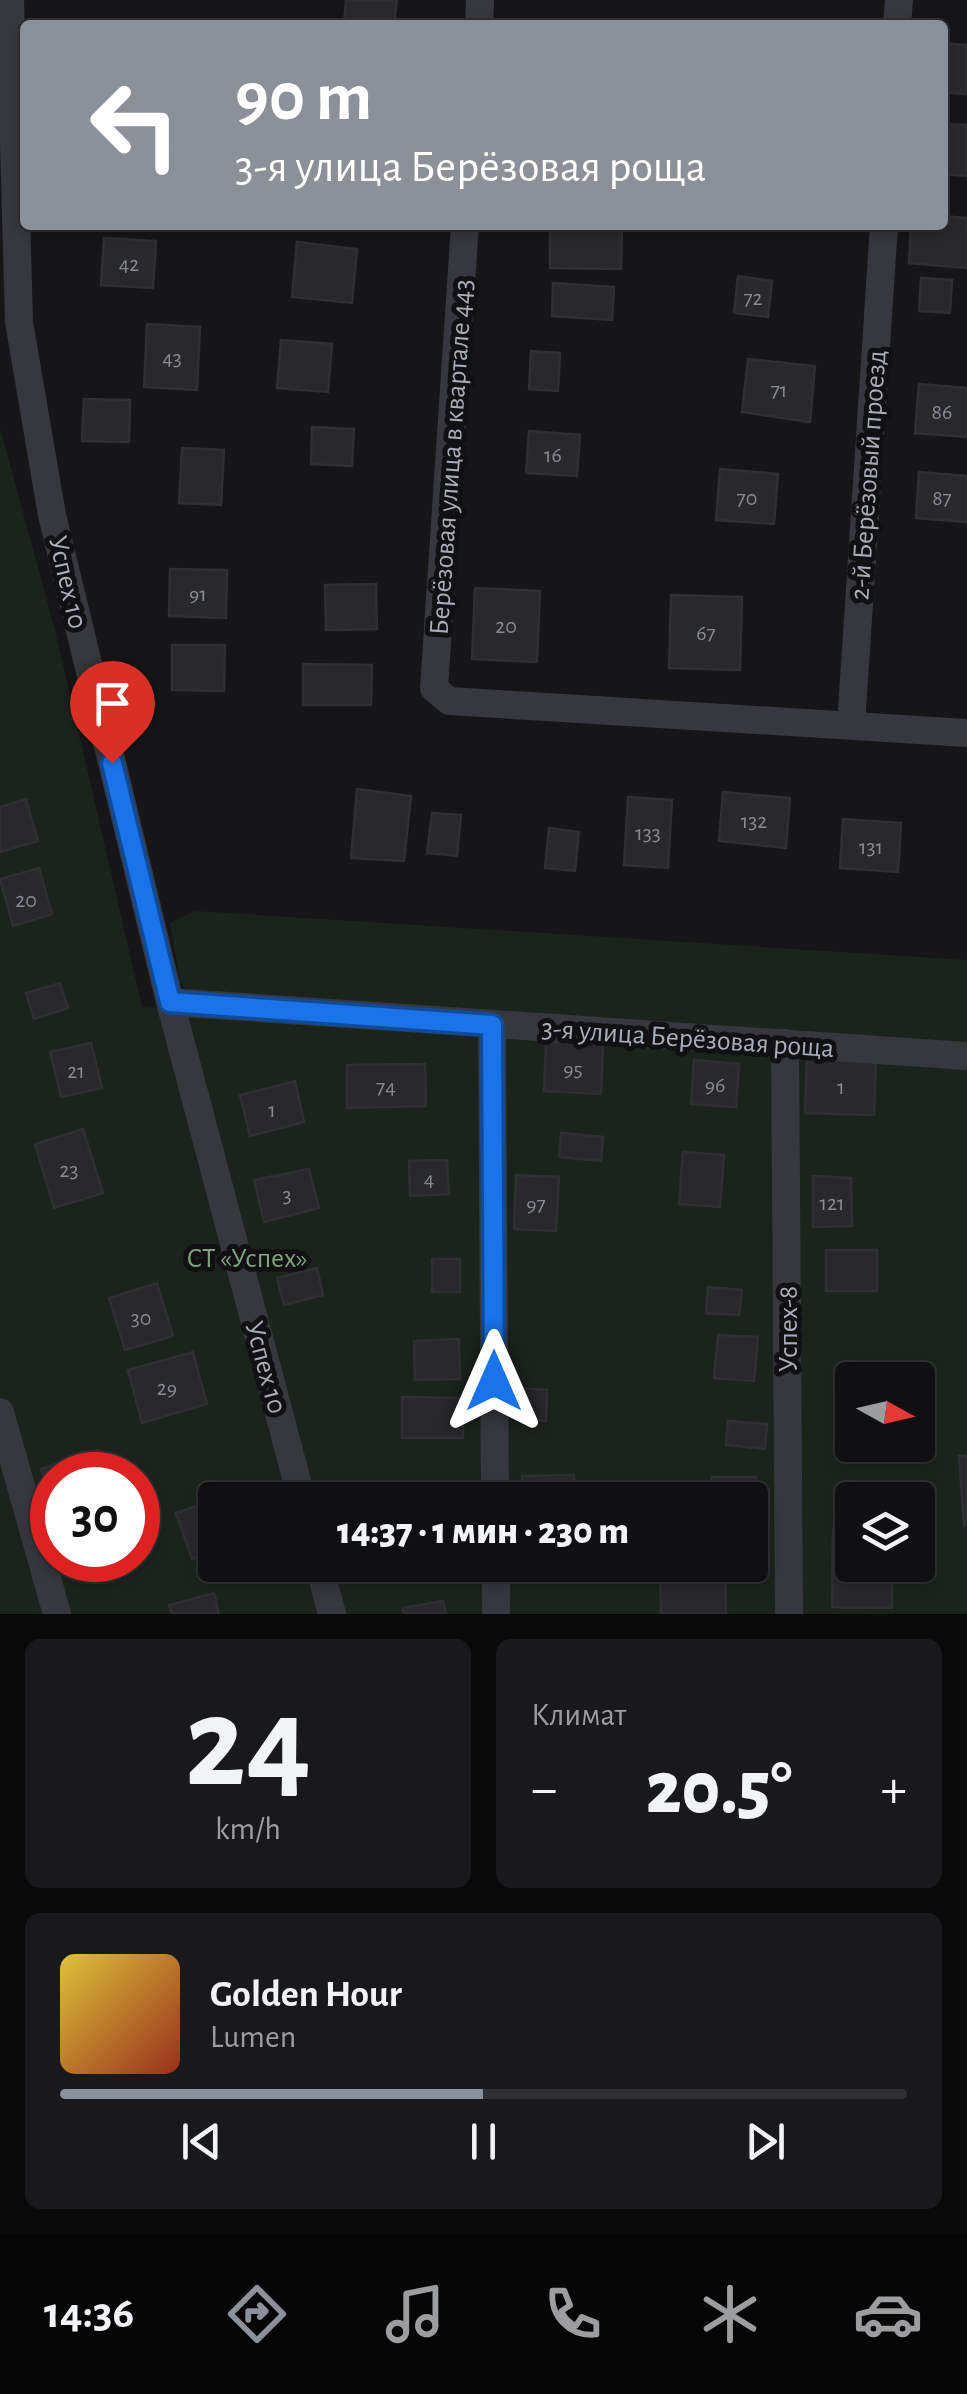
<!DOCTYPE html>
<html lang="ru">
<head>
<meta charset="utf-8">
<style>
  :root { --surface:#101012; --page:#19191b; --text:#f1f3f6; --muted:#9c9d9f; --line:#303032; --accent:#8c9099 }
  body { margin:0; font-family:"Alegreya Sans",sans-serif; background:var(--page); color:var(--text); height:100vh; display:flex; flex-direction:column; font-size:38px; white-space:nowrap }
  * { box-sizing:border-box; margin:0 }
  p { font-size:32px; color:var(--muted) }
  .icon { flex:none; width:55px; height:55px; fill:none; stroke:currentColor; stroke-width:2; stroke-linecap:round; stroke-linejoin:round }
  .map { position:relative; height:1614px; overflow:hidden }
  .sheet { display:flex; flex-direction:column; gap:25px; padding:25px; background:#09090a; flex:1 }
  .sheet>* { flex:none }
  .top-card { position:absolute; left:20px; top:20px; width:928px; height:210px; border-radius:10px; box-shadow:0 5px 15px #0003,0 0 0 2px var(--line); background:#8c9099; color:#fff; overflow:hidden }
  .needle { width:65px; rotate:98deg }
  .buttons { position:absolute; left:835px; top:1362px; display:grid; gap:20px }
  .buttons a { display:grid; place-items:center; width:100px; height:100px; border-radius:10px; background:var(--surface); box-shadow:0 5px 15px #0003,0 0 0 2px var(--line); font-size:50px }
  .speed { position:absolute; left:30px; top:1452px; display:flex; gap:20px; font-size:50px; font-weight:700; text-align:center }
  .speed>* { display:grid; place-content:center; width:130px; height:130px; border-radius:50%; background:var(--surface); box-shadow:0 5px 15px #0003,0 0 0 2px var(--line); line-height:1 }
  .speed .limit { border:15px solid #d22; background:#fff; color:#111 }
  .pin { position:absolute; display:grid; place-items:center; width:85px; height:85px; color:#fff; margin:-102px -42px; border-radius:50% 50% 50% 0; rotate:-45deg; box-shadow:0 0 10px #0007 }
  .pin .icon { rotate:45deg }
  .me { position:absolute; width:110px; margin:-55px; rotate:0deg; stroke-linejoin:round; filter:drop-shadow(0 0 8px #0008) }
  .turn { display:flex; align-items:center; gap:35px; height:210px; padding:0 50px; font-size:45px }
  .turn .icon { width:130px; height:130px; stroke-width:2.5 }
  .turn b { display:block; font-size:70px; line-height:85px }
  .big { font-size:75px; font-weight:800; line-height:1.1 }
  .sheet .card { flex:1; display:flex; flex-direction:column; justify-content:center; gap:15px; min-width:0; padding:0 35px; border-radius:15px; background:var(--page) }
  .sheet .dial { align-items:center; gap:0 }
  .dial b { font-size:130px; line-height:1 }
  .song { display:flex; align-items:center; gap:30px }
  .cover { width:120px; height:120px; border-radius:15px; background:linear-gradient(135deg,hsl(50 70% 55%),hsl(10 70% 35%)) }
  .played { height:10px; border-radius:5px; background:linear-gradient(90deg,var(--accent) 50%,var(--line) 50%) }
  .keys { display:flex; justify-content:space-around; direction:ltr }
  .heat { display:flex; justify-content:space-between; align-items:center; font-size:55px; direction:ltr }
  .sheet .tiles { flex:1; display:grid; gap:25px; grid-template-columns:1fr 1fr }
  .card:last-child { grid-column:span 2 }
  .trip { position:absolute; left:198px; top:1482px; width:570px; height:100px; border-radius:10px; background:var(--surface); box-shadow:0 5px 15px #0003,0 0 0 2px var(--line); font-weight:800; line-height:100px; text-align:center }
  .tabs { display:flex; height:160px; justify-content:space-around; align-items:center; background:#060607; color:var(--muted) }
  .tabs .icon { width:70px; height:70px }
  .tabs .selected { color:var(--accent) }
  .tabs b { font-size:45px; color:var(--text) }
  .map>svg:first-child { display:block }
  .green { fill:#1c231d; fill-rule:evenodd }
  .building { fill:#29292c; stroke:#303034; stroke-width:2.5 }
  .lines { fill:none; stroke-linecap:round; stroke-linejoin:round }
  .street { stroke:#37383d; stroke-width:28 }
  .route-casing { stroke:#114b97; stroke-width:25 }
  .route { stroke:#1a73e8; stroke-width:18 }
  .labels { text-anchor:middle; stroke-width:10; stroke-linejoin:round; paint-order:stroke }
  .number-label { font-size:22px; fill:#888b94 }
  .street-label { font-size:28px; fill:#a8adb8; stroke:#111113 }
  .park-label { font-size:28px; fill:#7fa381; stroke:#111113 }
</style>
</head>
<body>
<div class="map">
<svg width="967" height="1614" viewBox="0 0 967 1614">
  <rect width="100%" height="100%" fill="#161618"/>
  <path class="green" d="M0 428 55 630 142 1007 967 1069V1614H0ZM852 1380H918V1445H852ZM52 1475H138V1560H52ZM215 1500H750V1565H215ZM852 1500H918V1565H852Z
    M195 911 967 960V1047L193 999 180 982 170 923Z"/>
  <path class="building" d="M346 0H397L394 25H344Z
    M942 43 967 45V94L942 92Z
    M942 124 967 125V176L942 174Z
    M942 216 967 218V268L909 263 911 225H942Z
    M550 226H622L621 269 550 268Z
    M104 238 156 241 153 288 101 285Z
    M297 242 357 249 352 303 292 297Z
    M738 276 772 281 768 317 734 313Z
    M921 278 952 280 950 313 919 311Z
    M553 283 614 287 612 320 552 316Z
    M147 324 200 327 197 390 144 387Z
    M281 340 332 344 328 392 277 388Z
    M531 351 560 353 558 391 529 389Z
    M748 359 815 366 810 422 742 412Z
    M919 384 967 388V437L915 433Z
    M84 399 130 400 129 442 82 441Z
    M312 427 354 429 352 466 311 464Z
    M529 431 580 435 577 476 526 473Z
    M182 448 224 450 221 505 179 503Z
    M720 469 778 474 774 524 716 520Z
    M919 472 967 476V522L916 518Z
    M170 569 227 570 226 618 169 616Z
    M376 584 377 629 326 630 325 585Z
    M475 588 540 591 537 662 472 659Z
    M671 595 742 597 740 670 669 668Z
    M172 645H225L224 691 172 690Z
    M303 664 372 665 371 705H303Z
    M357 789 411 796 404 861 351 858Z
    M723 792 790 798 786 848 719 841Z
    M628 797 672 800 668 868 624 865Z
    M26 799 38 841 0 852V807Z
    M432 813 461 815 457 856 427 853Z
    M843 819 901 823 898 872 840 868Z
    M549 828 579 832 575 871 545 868Z
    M39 868 52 914 13 926 0 879Z
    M60 983 68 1008 34 1019 26 993Z
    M546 1042 603 1045 601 1094 544 1091Z
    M91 1043 102 1088 61 1097 50 1052Z
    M807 1057 876 1059 874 1115 805 1113Z
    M694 1060 739 1064 736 1107 691 1104Z
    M425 1064 426 1106 347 1108V1065Z
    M295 1081 304 1122 250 1136 240 1095Z
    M83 1129 103 1193 54 1208 35 1144Z
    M561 1133 603 1137 601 1161 559 1157Z
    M683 1152 724 1155 720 1207 679 1204Z
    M447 1160 449 1194 410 1196 409 1161Z
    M309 1169 319 1208 264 1222 254 1180Z
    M516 1175 559 1177 556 1231 514 1229Z
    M813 1176 851 1178 852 1226 813 1227Z
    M826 1250H877V1291H826Z
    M432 1259H460V1292H432Z
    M317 1268 323 1295 284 1305 277 1278Z
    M157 1283 173 1336 125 1350 109 1298Z
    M708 1287 742 1290 739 1315 706 1313Z
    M718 1335 758 1337 754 1381 714 1378Z
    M459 1339 460 1379 415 1380 414 1341Z
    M193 1352 207 1404 142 1423 128 1370Z
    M520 1388 547 1390 546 1421 519 1419Z
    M402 1397 463 1398V1438H402Z
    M728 1421 767 1424 765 1449 726 1445Z
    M97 1450 105 1475H52V1501L41 1469Z
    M959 1456H967V1525L964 1526Z
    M574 1475V1500H522V1476Z
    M712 1477H756V1510H750V1500H712Z
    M217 1499 215 1551 192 1559 176 1513Z
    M833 1529H852V1565H892V1608L832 1607Z
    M660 1565H725L726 1614H661Z
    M214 1593 219 1614H172L169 1605Z
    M443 1601 446 1614H404L403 1608Z"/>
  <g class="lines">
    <path class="street" d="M10 0 19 322 52 515 170 1002 302 1500
      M479 25 480 0
      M897 25 899 0
      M465 225 434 688 449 701 967 733
      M851 725 884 225
      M170 1002 967 1056
      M492 1025 495 1500
      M785 1043 789 1614
      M0 1412 57 1614
      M319 1565 332 1614
      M496 1565V1614"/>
  </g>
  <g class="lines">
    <g class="route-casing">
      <path id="route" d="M112 763 170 1002 492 1025 494 1381"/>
    </g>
    <use href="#route" class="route"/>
  </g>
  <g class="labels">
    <g class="number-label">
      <text x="129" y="271">42</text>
      <text x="753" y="305">72</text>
      <text x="172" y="365">43</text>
      <text x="779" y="397">71</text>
      <text x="942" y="419">86</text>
      <text x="553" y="462">16</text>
      <text x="747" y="505">70</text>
      <text x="942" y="505">87</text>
      <text x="198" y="601">91</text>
      <text x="506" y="633">20</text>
      <text x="706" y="640">67</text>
      <text x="754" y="828">132</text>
      <text x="648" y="840">133</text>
      <text x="871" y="854">131</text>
      <text x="26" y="907">20</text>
      <text x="573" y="1076">95</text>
      <text x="76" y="1078">21</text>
      <text x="715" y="1092">96</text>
      <text x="386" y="1094">74</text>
      <text x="841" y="1094">1</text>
      <text x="272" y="1117">1</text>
      <text x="69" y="1177">23</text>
      <text x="429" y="1186">4</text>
      <text x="287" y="1202">3</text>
      <text x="832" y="1210">121</text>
      <text x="536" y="1211">97</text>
      <text x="141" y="1325">30</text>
      <text x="167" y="1395">29</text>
    </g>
    <g class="street-label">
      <text transform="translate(450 457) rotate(-86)" y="10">Берёзовая улица в квартале 443</text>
      <text transform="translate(867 475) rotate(-86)" y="10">2-й Берёзовый проезд</text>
      <text transform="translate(69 582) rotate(77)" y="10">Успех 10</text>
      <text transform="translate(688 1037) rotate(4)" y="10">3-я улица Берёзовая роща</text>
      <text transform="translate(787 1329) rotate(-90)" y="10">Успех-8</text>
      <text transform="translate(267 1367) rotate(75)" y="10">Успех 10</text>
    </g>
    <g class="park-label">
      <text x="247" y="1267">СТ «Успех»</text>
    </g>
  </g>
</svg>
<div class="buttons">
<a><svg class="needle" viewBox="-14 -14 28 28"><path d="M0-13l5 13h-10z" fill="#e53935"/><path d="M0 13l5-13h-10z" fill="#9c9d9f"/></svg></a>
<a><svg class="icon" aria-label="layers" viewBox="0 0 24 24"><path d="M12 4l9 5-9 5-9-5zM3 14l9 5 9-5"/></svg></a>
</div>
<div class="speed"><div class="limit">30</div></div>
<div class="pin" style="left:112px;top:763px;background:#d93025"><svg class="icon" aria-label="arrive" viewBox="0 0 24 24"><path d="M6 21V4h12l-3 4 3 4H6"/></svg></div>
<svg class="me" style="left:494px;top:1381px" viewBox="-20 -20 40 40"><path d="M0-17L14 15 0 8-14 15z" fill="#1a73e8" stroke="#fff" stroke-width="4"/></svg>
<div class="trip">14:37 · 1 мин · 230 m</div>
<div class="top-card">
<div class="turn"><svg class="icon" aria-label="left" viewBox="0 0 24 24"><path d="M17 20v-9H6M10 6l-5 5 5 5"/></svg><div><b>90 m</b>3-я улица Берёзовая роща</div></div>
</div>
</div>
<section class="sheet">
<div class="tiles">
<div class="card dial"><b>24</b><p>km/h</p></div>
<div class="card"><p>Климат</p>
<div class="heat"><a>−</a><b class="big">20.5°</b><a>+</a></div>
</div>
<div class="card">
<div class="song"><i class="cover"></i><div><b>Golden Hour</b><p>Lumen</p></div></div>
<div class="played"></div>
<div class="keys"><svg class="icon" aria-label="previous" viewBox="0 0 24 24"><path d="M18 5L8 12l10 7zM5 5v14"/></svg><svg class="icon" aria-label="pause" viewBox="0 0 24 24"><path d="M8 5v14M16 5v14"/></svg><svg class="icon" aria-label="next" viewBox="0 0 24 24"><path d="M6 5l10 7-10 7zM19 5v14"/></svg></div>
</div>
</div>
</section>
<nav class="tabs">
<b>14:36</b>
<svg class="icon selected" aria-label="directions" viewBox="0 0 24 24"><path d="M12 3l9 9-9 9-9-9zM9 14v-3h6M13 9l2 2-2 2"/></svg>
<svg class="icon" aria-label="music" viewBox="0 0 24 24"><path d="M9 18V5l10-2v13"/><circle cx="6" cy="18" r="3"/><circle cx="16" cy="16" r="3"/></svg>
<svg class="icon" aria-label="phone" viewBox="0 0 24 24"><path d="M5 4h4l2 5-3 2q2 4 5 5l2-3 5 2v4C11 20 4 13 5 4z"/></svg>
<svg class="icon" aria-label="climate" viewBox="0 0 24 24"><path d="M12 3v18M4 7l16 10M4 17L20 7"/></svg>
<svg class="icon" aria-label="car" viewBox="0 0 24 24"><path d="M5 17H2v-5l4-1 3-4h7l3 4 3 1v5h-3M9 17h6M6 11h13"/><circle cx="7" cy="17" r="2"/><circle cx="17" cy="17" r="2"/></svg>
</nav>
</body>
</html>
